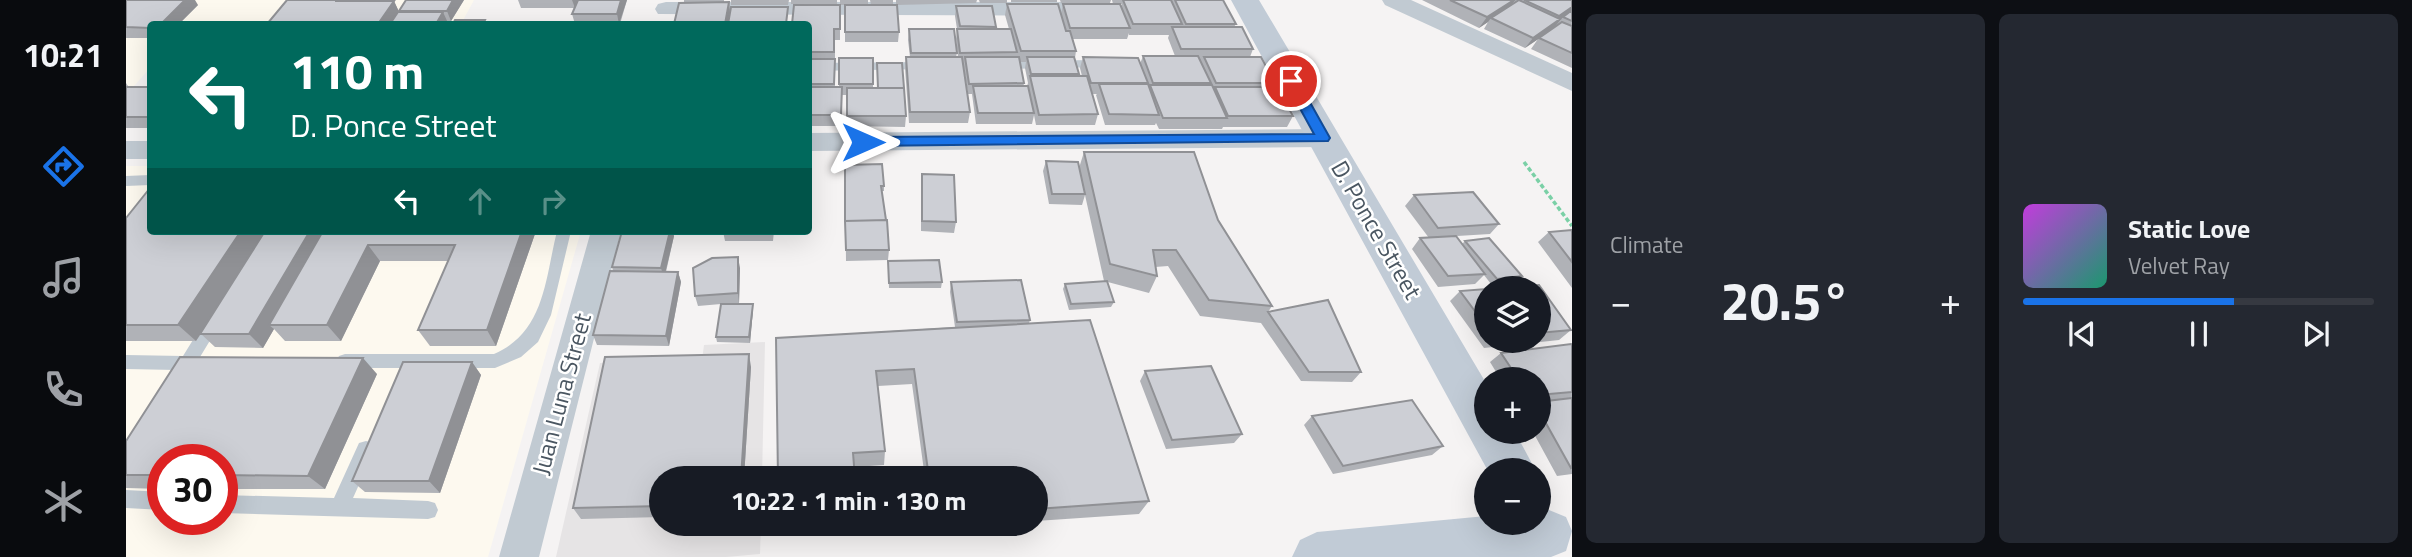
<!DOCTYPE html>
<html lang="en">
<head>
<meta charset="utf-8">
<style>
  :root { --surface:#171b24; --page:#242831; --text:#f1f3f6; --muted:#9ea1a6; --line:#363941; --accent:#1a73e8 }
  body { margin:0; font-family:"Titillium Web",sans-serif; background:var(--page); color:var(--text); height:100vh; display:flex; flex-direction:column; font-size:26px; white-space:nowrap }
  * { box-sizing:border-box; margin:0 }
  p { font-size:23px; color:var(--muted) }
  .icon { flex:none; width:38px; height:38px; fill:none; stroke:currentColor; stroke-width:2; stroke-linecap:round; stroke-linejoin:round }
  .map { position:relative; flex:1; overflow:hidden }
  .panel { display:flex; flex-direction:column; gap:14px; padding:14px; background:#0d0f14; width:840px }
  .panel>* { flex:none }
  .top-card { position:absolute; left:21px; top:21px; width:665px; height:214px; border-radius:7px; box-shadow:0 7px 28px #0002; background:#00695c; color:#fff; overflow:hidden }
  .fabs { position:absolute; left:1348px; top:276px; display:grid; gap:14px }
  .fabs a { display:grid; place-items:center; width:77px; height:77px; border-radius:50%; background:var(--surface); box-shadow:0 7px 28px #0002; font-size:35px }
  .speed { position:absolute; left:21px; top:444px; display:flex; gap:14px; font-size:35px; font-weight:700; text-align:center }
  .speed>* { display:grid; place-content:center; width:91px; height:91px; border-radius:50%; background:var(--surface); box-shadow:0 7px 28px #0002; line-height:1 }
  .speed .limit { border:10px solid #d22; background:#fff; color:#111 }
  .pin { position:absolute; display:grid; place-items:center; width:60px; height:60px; color:#fff; margin:-30px; border:4px solid #fff; border-radius:50%; box-shadow:0 2px 7px #0007 }
  .me { position:absolute; width:77px; margin:-38px; rotate:90deg; stroke-linejoin:round; filter:drop-shadow(0 0 5px #0008) }
  .turn { display:flex; align-items:center; gap:24px; height:147px; padding:0 28px; font-size:32px }
  .turn .icon { width:91px; height:91px; stroke-width:2.5 }
  .turn b { display:block; font-size:49px; line-height:60px }
  .lanes { display:flex; align-items:center; height:66px; padding:0 28px; background:#0003; justify-content:center; gap:35px; direction:ltr }
  .lanes .off { opacity:.35 }
  .big { font-size:52px; font-weight:700; line-height:1.1 }
  .panel .widget { flex:1; display:flex; flex-direction:column; justify-content:center; gap:10px; min-width:0; padding:0 24px; border-radius:10px; background:var(--page) }
  .song { display:flex; align-items:center; gap:21px }
  .cover { width:84px; height:84px; border-radius:10px; background:linear-gradient(135deg,hsl(290 70% 55%),hsl(160 70% 35%)) }
  .played { height:7px; border-radius:4px; background:linear-gradient(90deg,var(--accent) 60%,var(--line) 60%) }
  .keys { display:flex; justify-content:space-around; direction:ltr }
  .heat { display:flex; justify-content:space-between; align-items:center; font-size:38px; direction:ltr }
  .panel .tiles { flex:1; display:grid; gap:14px; grid-template-columns:repeat(2,1fr) }
  .trip { position:absolute; left:523px; top:466px; width:399px; height:70px; border-radius:35px; background:var(--surface); box-shadow:0 7px 28px #0002; font-weight:700; line-height:70px; text-align:center }
  main { display:flex; flex:1; min-height:0 }
  .dock { display:flex; flex-direction:column; width:126px; justify-content:space-around; align-items:center; background:#090b0e; color:var(--muted) }
  .dock .icon { width:49px; height:49px }
  .dock .active { color:var(--accent) }
  .dock b { font-size:32px; color:var(--text) }
  .map>svg:first-child { display:block }
  .commercial { fill:#fdf9ef; fill-rule:evenodd }
  .education { fill:#e6e4e5 }
  .lines { fill:none; stroke-linecap:round; stroke-linejoin:round }
  .path { stroke:#7ad0a6; stroke-width:3.5; stroke-dasharray:4.5 2.5; stroke-linecap:butt }
  .lane { fill:#c1cad2; fill-rule:evenodd }
  .street { fill:#c1cad2; fill-rule:evenodd }
  .secondary { fill:#c1cbd6; fill-rule:evenodd }
  .wall { fill:#b0b2b7; fill-rule:evenodd }
  .shaded-wall { fill:#909195 }
  .building { fill:#cdcfd5; stroke:#909195; stroke-width:2 }
  .route { fill:#1a73e8; stroke:#114b97; stroke-width:2 }
  .labels { text-anchor:middle; stroke-width:5; stroke-linejoin:round; paint-order:stroke }
  .street-label { font-size:24px; fill:#4a5661; stroke:#fff }
</style>
</head>
<body>
<main>
<nav class="dock">
<b>10:21</b>
<svg class="icon active" aria-label="directions" viewBox="0 0 24 24"><path d="M12 3l9 9-9 9-9-9zM9 14v-3h6M13 9l2 2-2 2"/></svg>
<svg class="icon" aria-label="music" viewBox="0 0 24 24"><path d="M9 18V5l10-2v13"/><circle cx="6" cy="18" r="3"/><circle cx="16" cy="16" r="3"/></svg>
<svg class="icon" aria-label="phone" viewBox="0 0 24 24"><path d="M5 4h4l2 5-3 2q2 4 5 5l2-3 5 2v4C11 20 4 13 5 4z"/></svg>
<svg class="icon" aria-label="climate" viewBox="0 0 24 24"><path d="M12 3v18M4 7l16 10M4 17L20 7"/></svg>
</nav>
<div class="map">
<svg width="1446" height="557" viewBox="0 0 1446 557">
  <rect width="100%" height="100%" fill="#f5f3f3"/>
  <path class="commercial" d="M0 0H348L335 24H24V68L0 95Z
    M0 166H24V231H455L362 557H0ZM37 460H96V520H37Z"/>
  <path class="education" d="M639 342 636 478H536V523H635L634 554 600 557H430L474 363 576 360 578 345Z"/>
  <g class="lines">
    <path class="path" d="M1398 162 1446 226"/>
    <path class="lane" d="M977 60 983 64 981 67 874 69 868 65 874 61Z
      M799 62 805 66 803 69 682 71V63Z
      M24 175V185L0 186V176Z
      M431 231H445L425 315 412 342 395 357 369 368H219L213 366 210 361 213 356 219 354H368C419 332 419 279 431 231Z
      M89 312 95 314 97 319 74 357 80 363 77 368 66 370 58 375 50 370 0 369V355L57 356 83 314Z
      M240 441 247 443 249 449 227 498 302 501 309 503 312 510 309 517 302 519 96 513V495L208 498 233 443Z
      M0 490 37 492V510L0 508Z"/>
    <path class="street" d="M1256 0H1285L1446 73V91L1259 5Z
      M540 2H979L987 4 990 9 987 14 979 16 532 14 529 9 532 4Z
      M1198 129 1208 132 1211 138 1208 144 1198 147 682 151V133Z
      M0 141H24V159H0Z
      M465 231H495L413 557H373Z"/>
    <path class="secondary" d="M1105 0H1133L1360 383V432H1389L1410 471H1362Z
      M1423 510 1440 517 1446 531 1440 551 1425 557H1166L1174 540 1191 532 1360 516V523H1412V511Z"/>
  </g>
  <path class="wall" d="M0 0 72 5 53 24H24V38H0Z
    M161 0 268 1 273 12V11L338 0 325 21H321L322 23Z
    M392 0H501L494 24H449L446 14 448 8H395Z
    M558 0H598V2H603L604 13 558 3Z
    M605 0H663L662 5H605Z
    M665 0H711V4H665Z
    M714 0H742V5H714Z
    M744 0H767V5H745Z
    M770 0H851L850 3 770 5Z
    M853 0H881V3H854Z
    M885 0H931V2H885Z
    M934 0H985L984 3H935Z
    M986 0H1097L1110 24 1108 27 1127 49 1124 57 1149 83 1147 87 1167 116 1161 127H1097L1096 129H1033L1030 123 1029 125H979L970 95 971 94H966L972 114 969 125H910L908 115 906 124H850L846 94H842L838 68V63H836L844 112 842 123H783L779 68 780 57H784L782 40 783 29 831 53 830 57H832L830 39 831 29 829 16 830 6 870 27 869 29H883L879 15 881 4 935 14 937 4 995 6 996 4H987ZM1003 33V35H1043L1042 38 1049 56H1017L1014 64 957 57 954 68 956 76H952L953 74 949 58 950 51 947 39H1001ZM894 62H900L899 68 902 83 901 86H898Z
    M1296 0H1446V68L1405 49 1412 39 1399 48 1358 29 1362 22 1353 28Z
    M714 5V40H709V87H713V58H747V88L780 116 779 127 721 126V95H716V126H682V24Z
    M719 5 773 32 772 42H719Z
    M0 83 2 86V87H24V128H0Z
    M958 152 1092 220 1146 306 1142 312 1235 372 1226 382 1175 381 1135 323 1074 316 1042 266 1029 267 1031 276 1023 293 978 281 959 195 956 205 923 204 917 171 920 161 953 168Z
    M719 165 758 186V191H756L763 250 762 260 720 261Z
    M796 174 830 222 828 233 795 231V184Z
    M1288 195 1373 224 1364 234 1331 236 1336 244 1339 241 1396 276 1390 282 1365 284 1358 275 1349 284 1312 287 1286 249 1294 238H1303L1279 206Z
    M0 218 24 231H410L370 346H304L292 330 322 261H254L215 341H159L148 329 137 348 89 347 75 334 70 341H0Z
    M1446 230V288L1412 242 1423 232Z
    M496 231H546L548 236 540 272H552L555 282 543 346 471 345 467 335 487 271 486 267Z
    M597 231H648L647 241H599Z
    M762 261 816 282 815 288H763Z
    M614 268 613 303 597 304H627V310L624 343 591 342 590 337 595 304 572 306 569 296Z
    M825 282 904 320 903 323 1023 501 1013 514 910 521V478H799L786 384 752 386 759 451 758 465 728 467 650 338 829 327 824 292Z
    M939 284 988 302 985 307 943 310 937 289Z
    M1360 289V341H1412V289L1445 330 1433 340 1358 348 1324 301 1334 291Z
    M1446 345V474L1431 476 1407 432H1412V380H1375L1364 362 1375 353Z
    M346 362 355 375 314 493 239 492 226 481Z
    M625 367 618 478H536V517L455 519 447 508Z
    M1019 371 1116 434 1108 443 1040 449 1014 381Z
    M251 374 199 489H96V460H37V489L0 488V441Z
    M1186 416 1317 446 1306 455 1207 474 1178 425Z
    M653 523H727L654 528Z"/>
  <path class="shaded-wall" d="M59 0H69L72 5 53 24H35Z
    M327 0H338L325 21 321 11Z
    M446 0H452L449 8Z
    M495 0H501L493 24 491 14Z
    M1388 0H1389L1383 9 1365 18 1362 22 1353 28 1361 17Z
    M268 1 275 16 270 24H252Z
    M603 2 604 13 602 24H599Z
    M1446 7V12L1437 17 1426 30 1399 48 1407 38 1425 25 1433 16Z
    M317 12 322 23 321 24H310Z
    M115 231H140L70 341 52 325Z
    M184 231H203L143 325 148 329 137 348 123 334Z
    M396 231H410L370 346 361 330Z
    M544 231H546L548 236 538 278 535 268Z
    M242 245 254 261 215 341 201 325Z
    M612 257 614 268 613 303 612 293Z
    M552 272 555 282 543 346 540 336Z
    M627 304V310L624 343 623 337Z
    M623 354 625 367 618 478H615Z
    M237 358 251 374 199 489 182 476Z
    M346 362 355 375 314 493 303 481Z"/>
  <path class="building" d="M0 0H59L35 24H24V28L0 27Z
    M161 0H210V1H268L252 24H141Z
    M280 0H327L321 11H273Z
    M452 0H495L491 14H446Z
    M997 0H1045L1056 24H1007Z
    M1049 0H1097L1110 24H1060Z
    M1324 0H1388L1361 17Z
    M1393 0 1434 19 1407 38 1365 18Z
    M1398 0H1446V7L1433 16Z
    M603 2 599 24H548L553 3Z
    M881 4H932L940 31H944L950 51H895Z
    M937 4H994L1004 28H944Z
    M668 5H714V29H708V52H682V24H666Z
    M719 5H771L773 32H719Z
    M830 6H866L870 27 834 26Z
    M605 7H662L660 24H602Z
    M1446 10V21L1437 17Z
    M272 12H317L310 24H264Z
    M329 20H359L357 24H327Z
    M1436 22 1446 26V53L1413 38Z
    M1046 27H1116L1127 49H1055Z
    M783 29H828L831 53H785Z
    M831 29H885L891 52 834 53Z
    M1017 56H1072L1085 83H1027Z
    M780 57H836L844 112H784Z
    M839 57H893L898 83 843 84Z
    M901 57H948L953 74H905Z
    M957 57 1012 58 1022 83H965Z
    M1078 57H1135L1149 83H1090Z
    M713 58H747V84H713Z
    M682 59H709L708 84H682Z
    M751 63H776L778 88H752Z
    M904 76H961L972 114 913 115Z
    M973 84H1022L1033 115 983 114Z
    M1024 85H1086L1101 118H1037Z
    M847 86H902L908 113H852Z
    M0 87H24V117H0Z
    M682 87H716L715 115H682Z
    M1089 87H1151L1167 116H1102Z
    M721 88H778L780 116H721Z
    M958 152H1068L1092 220 1146 306 1083 300 1050 250H1027L1031 276 984 264Z
    M920 161 952 162 959 194H926Z
    M756 164 758 186H755L760 220 719 221V165Z
    M796 174 828 175 830 222 796 221Z
    M24 188V231H115L52 325H0V218Z
    M1347 192 1373 224 1312 228 1288 195Z
    M761 220 763 250H720L719 221Z
    M1446 230V262L1423 232Z
    M139 231H184L123 334H74Z
    M197 231H396L361 330H292L329 245H242L201 325H143Z
    M496 231H544L535 268 486 267Z
    M1330 236 1359 274 1322 276 1294 238Z
    M1363 238 1396 276 1371 279 1339 241Z
    M612 257V293L569 296 567 268 586 258Z
    M813 260 816 282 763 283 762 261Z
    M484 271 552 272 540 336 467 335Z
    M895 280 904 320 831 322 825 282Z
    M981 281 988 302 945 304 939 284Z
    M1413 285 1445 330 1412 333V289H1364Z
    M1360 289V326L1334 291Z
    M1202 300 1235 372H1183L1142 312Z
    M595 304H627L623 337H590Z
    M964 320 1023 501 910 509V478H803L788 369 750 371 759 451 727 453 729 478H652L650 338Z
    M1445 344 1446 345V392L1412 395V380H1393L1375 353Z
    M623 354 615 478H536V506L447 508 479 357Z
    M54 357 237 358 182 476 96 475V460H37V475H0V441Z
    M277 362H346L303 481H226Z
    M1085 366 1116 434 1046 440 1019 371Z
    M1446 398V467L1445 468 1412 409V402Z
    M1286 400 1317 446 1217 466 1186 416Z"/>
  <path class="route" d="M1165 77 1172 81 1204 138 1202 141 737 146 730 142 737 137 1188 134 1159 81Z"/>
  <g class="labels">
    <g class="street-label">
      <text transform="translate(1250 230) rotate(60)" y="8">D. Ponce Street</text>
      <text transform="translate(436 394) rotate(-75)" y="8">Juan Luna Street</text>
    </g>
  </g>
</svg>
<div class="fabs">
<a><svg class="icon" aria-label="layers" viewBox="0 0 24 24"><path d="M12 4l9 5-9 5-9-5zM3 14l9 5 9-5"/></svg></a>
<a>+</a>
<a>−</a>
</div>
<div class="speed"><div class="limit">30</div></div>
<div class="pin" style="left:1165px;top:81px;background:#d93025"><svg class="icon" aria-label="arrive" viewBox="0 0 24 24"><path d="M6 21V4h12l-3 4 3 4H6"/></svg></div>
<svg class="me" style="left:737px;top:142px" viewBox="-20 -20 40 40"><path d="M0-17L14 15 0 8-14 15z" fill="#1a73e8" stroke="#fff" stroke-width="4"/></svg>
<div class="trip">10:22 · 1 min · 130 m</div>
<div class="top-card">
<div class="turn"><svg class="icon" aria-label="left" viewBox="0 0 24 24"><path d="M17 20v-9H6M10 6l-5 5 5 5"/></svg><div><b>110 m</b>D. Ponce Street</div></div>
<div class="lanes"><svg class="icon" aria-label="left" viewBox="0 0 24 24"><path d="M17 20v-9H6M10 6l-5 5 5 5"/></svg><svg class="icon off" aria-label="ahead" viewBox="0 0 24 24"><path d="M12 20V5M6 11l6-6 6 6"/></svg><svg class="icon off" aria-label="right" viewBox="0 0 24 24"><path d="M7 20v-9h11M14 6l5 5-5 5"/></svg></div>
</div>
</div>
<section class="panel">
<div class="tiles">
<div class="widget"><p>Climate</p>
<div class="heat"><a>−</a><b class="big">20.5°</b><a>+</a></div>
</div>
<div class="widget">
<div class="song"><i class="cover"></i><div><b>Static Love</b><p>Velvet Ray</p></div></div>
<div class="played"></div>
<div class="keys"><svg class="icon" aria-label="previous" viewBox="0 0 24 24"><path d="M18 5L8 12l10 7zM5 5v14"/></svg><svg class="icon" aria-label="pause" viewBox="0 0 24 24"><path d="M8 5v14M16 5v14"/></svg><svg class="icon" aria-label="next" viewBox="0 0 24 24"><path d="M6 5l10 7-10 7zM19 5v14"/></svg></div>
</div>
</div>
</section>
</main>
</body>
</html>
